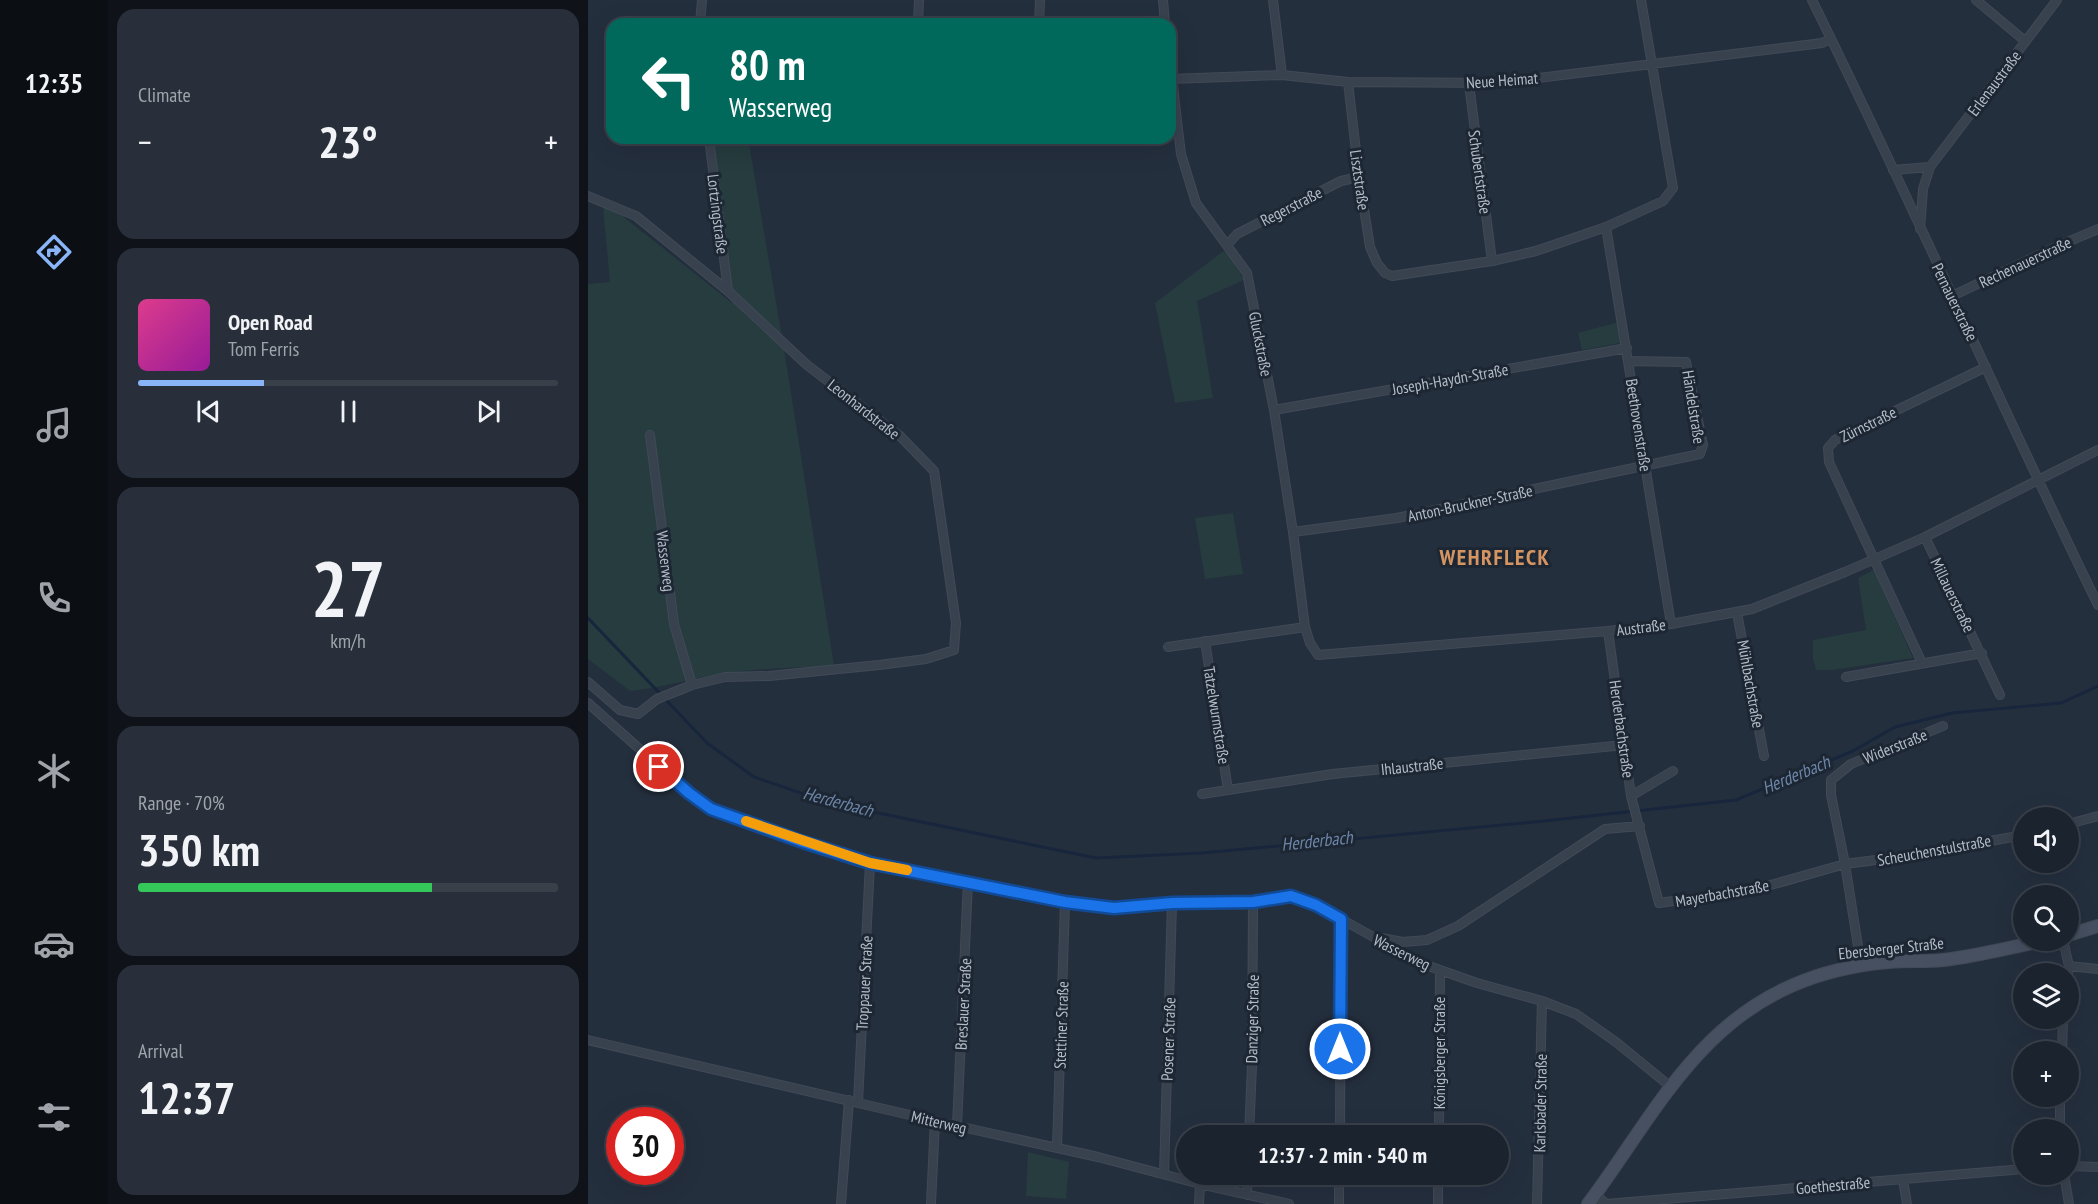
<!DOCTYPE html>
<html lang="en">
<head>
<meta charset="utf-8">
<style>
  :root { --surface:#1b232e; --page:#282f3a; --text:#f1f3f6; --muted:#a0a4aa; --line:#39404a; --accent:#8ab4f8 }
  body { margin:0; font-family:"PT Sans Narrow",sans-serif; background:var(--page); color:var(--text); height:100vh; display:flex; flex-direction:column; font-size:22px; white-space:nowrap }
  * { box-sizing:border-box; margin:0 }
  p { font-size:20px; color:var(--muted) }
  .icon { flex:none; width:33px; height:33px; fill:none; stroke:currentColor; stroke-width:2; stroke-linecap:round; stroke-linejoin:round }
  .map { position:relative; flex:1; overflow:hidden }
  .drawer { display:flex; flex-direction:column; gap:9px; padding:9px; background:#0f1319; width:480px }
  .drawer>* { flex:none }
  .top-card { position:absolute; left:18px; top:18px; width:570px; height:126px; border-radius:18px; box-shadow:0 6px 24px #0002,0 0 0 2px var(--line); background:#00695c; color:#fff; overflow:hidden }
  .buttons { position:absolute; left:1425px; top:807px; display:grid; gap:12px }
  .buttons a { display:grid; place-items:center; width:66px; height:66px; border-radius:50%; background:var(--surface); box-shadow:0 6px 24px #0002,0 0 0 2px var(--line); font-size:30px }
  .speed { position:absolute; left:18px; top:1107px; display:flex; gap:12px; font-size:30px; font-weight:700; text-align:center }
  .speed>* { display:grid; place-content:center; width:78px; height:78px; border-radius:50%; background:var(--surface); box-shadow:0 6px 24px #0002,0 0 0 2px var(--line); line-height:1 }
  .speed .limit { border:9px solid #d22; background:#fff; color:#111 }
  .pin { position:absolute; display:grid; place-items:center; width:51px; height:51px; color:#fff; margin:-26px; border:3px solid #fff; border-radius:50%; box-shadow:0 2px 6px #0007 }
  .me { position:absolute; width:66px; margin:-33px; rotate:0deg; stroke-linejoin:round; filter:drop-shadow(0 0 4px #0008) }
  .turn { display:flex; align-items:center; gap:21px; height:126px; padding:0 24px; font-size:27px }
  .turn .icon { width:78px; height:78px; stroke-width:2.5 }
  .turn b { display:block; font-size:42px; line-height:51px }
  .big { font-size:45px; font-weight:700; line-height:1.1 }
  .drawer .tile { flex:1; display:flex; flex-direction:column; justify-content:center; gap:9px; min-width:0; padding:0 21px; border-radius:18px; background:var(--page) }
  .drawer .dial { align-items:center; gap:0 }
  .dial b { font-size:78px; line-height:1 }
  .song { display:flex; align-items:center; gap:18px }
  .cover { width:72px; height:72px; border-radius:9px; background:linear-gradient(135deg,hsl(330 70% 55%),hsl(300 70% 35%)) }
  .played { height:6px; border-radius:3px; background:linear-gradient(90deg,var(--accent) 30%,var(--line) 30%) }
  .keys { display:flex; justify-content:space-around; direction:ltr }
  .heat { display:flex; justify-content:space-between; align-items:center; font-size:33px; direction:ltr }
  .charge { height:9px; border-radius:4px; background:linear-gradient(90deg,#34c759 70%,var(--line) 0) }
  .trip { position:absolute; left:588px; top:1125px; width:333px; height:60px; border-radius:30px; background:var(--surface); box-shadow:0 6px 24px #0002,0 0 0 2px var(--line); font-weight:700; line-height:60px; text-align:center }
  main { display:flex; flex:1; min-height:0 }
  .menu { display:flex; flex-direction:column; width:108px; justify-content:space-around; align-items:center; background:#0b0e12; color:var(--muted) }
  .menu .icon { width:42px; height:42px }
  .menu .on { color:var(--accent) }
  .menu b { font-size:27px; color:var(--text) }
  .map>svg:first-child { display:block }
  .green { fill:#263c3f }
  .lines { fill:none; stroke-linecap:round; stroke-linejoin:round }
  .stream { stroke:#17263c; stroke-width:3 }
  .street-casing { stroke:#414a57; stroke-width:10 }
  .secondary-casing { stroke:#414a57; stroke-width:14 }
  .street { stroke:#38414e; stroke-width:8 }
  .secondary { stroke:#465061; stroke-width:12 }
  .route-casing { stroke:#114b97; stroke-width:15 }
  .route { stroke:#1a73e8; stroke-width:10 }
  .slow { stroke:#f59e0b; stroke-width:10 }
  .labels { text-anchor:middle; stroke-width:6; stroke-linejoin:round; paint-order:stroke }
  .street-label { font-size:16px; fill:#b4bcc9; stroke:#1d2633 }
  .water-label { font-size:18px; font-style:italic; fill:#6d86a8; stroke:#1d2633 }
  .district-label { font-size:22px; font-weight:bold; letter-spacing:1.5px; fill:#d59563; stroke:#1d2633 }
</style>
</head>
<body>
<main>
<nav class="menu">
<b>12:35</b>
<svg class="icon on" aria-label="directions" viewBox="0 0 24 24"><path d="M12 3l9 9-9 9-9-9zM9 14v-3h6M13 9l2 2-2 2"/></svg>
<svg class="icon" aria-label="music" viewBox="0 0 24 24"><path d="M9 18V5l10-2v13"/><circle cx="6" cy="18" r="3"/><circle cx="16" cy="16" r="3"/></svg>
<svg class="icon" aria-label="phone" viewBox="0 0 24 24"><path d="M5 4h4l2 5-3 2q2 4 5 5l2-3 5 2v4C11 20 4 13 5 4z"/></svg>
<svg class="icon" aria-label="climate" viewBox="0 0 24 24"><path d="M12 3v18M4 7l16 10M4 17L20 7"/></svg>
<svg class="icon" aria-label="car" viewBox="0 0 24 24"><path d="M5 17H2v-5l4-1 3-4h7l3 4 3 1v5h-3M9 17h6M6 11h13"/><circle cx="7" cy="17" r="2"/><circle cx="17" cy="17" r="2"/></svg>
<svg class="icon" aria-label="filters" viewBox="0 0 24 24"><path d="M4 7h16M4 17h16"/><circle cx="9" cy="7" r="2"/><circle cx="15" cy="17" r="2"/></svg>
</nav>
<section class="drawer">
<div class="tile"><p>Climate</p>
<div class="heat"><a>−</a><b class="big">23°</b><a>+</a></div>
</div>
<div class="tile">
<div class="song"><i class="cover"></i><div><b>Open Road</b><p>Tom Ferris</p></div></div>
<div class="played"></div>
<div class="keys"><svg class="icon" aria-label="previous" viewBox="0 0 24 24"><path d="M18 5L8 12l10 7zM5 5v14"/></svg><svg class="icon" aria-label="pause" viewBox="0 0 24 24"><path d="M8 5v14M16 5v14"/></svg><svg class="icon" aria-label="next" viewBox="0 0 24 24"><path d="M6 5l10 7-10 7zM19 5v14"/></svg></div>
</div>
<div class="tile dial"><b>27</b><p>km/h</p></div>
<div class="tile"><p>Range · 70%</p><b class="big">350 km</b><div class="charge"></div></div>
<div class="tile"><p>Arrival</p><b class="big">12:37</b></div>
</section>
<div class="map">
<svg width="1510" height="1204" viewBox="0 0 1510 1204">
  <rect width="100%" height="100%" fill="#242f3e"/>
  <path class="green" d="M126 138H160L197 355 246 666C210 668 174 668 138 673 106 677 75 688 42 691L0 659V284L22 282 15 206 33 215 144 303Z
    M639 251 656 280 609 301 625 398 587 403 567 303 634 252Z
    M1031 322 1032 343 994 350 990 333Z
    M645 513 655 574 617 579 607 518Z
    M1286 570 1325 658 1244 670H1228L1225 658V640L1278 630 1270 578Z
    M440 1152 481 1162 478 1199 438 1196Z"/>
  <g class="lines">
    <path class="stream" d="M0 618 119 743 166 777 242 803 508 858 614 853 956 821 1148 800 1265 751 1307 727 1364 713 1473 703 1510 686"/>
    <g class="street-casing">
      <path id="street" d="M575 0 577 24
        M685 0 694 75
        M1224 0C1323 200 1412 404 1510 605
        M1388 0 1437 41
        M112 24 114 0
        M330 24 331 0
        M451 24 452 0
        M582 61 593 154 608 203 659 273 686 410 705 532 717 627 722 643 730 655 1020 631 1083 624 1164 609 1257 572 1337 537 1510 450
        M582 79 694 75 760 82 909 83 1234 43 1243 39
        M760 82 771 177 782 247 789 263 797 273 804 276 904 261 948 251 1018 227 1075 201 1085 188 1053 0
        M881 84 904 261
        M121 138 140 291
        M1305 170 1342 167
        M0 196 48 216 140 291 219 365 312 436 346 471 368 623 366 650 338 659 291 665 181 676 137 677 104 685 69 699 50 714 32 710 0 682
        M1018 227 1083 624
        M1332 229 1335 189 1342 167 1469 0
        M640 244 649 234 753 181 771 177
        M1364 296 1470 246 1510 229
        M686 410 1039 348
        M62 435 86 624 104 685
        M705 532 809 518 1112 454 1115 445 1098 362 1041 361
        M1337 537 1412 695
        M1149 613 1176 756
        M1020 631 1043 796 1071 903 1165 890 1257 864 1311 857 1436 835
        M617 641 640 790
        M580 647 717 627
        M1334 663 1241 462 1240 448 1247 440 1398 367
        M1258 677 1394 653
        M0 703 101 793 123 809 215 842 282 863 477 902 526 908 584 903 665 902 703 896 728 905 832 963 889 983 954 1001 988 1014 1028 1042 1083 1087
        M614 794 745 774 1036 745
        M1043 796 1085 771
        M1480 824 1510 816
        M793 938 815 942 839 940 870 926 1017 829 1052 826
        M1475 940 1481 966 1480 974
        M1273 965 1257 864 1243 795V780L1263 764 1355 726
        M1481 966 1510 969
        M0 1040 369 1126 510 1157 612 1184 701 1204
        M1474 1052 1475 1018
        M1472 1096V1130
        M270 1103 282 863
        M369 1126 380 881
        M661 1136 664 1065 665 902
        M752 1136 753 919
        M851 1136 852 970
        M469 1147 477 902
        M1480 1166 1510 1167
        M576 1174 584 903
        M1476 1174 1481 1204
        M1315 1180 1319 1204
        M1007 1194 1018 1204 1436 1169
        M659 1195 660 1174
        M253 1204 261 1100
        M343 1204 347 1121
        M611 1204 612 1184
        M751 1204V1174
        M850 1204V1174
        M949 1204 954 1001"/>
    </g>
    <g class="secondary-casing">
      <path id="secondary" d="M1480 935 1510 926
        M1000 1204C1041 1150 1074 1089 1123 1041 1173 992 1231 968 1301 962 1319 960 1337 962 1355 960 1390 956 1424 947 1458 940"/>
    </g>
    <use href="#street" class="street"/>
    <use href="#secondary" class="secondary"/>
  </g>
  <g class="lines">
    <g class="route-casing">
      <path id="route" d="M71 767 101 793 123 809 215 842 282 863 477 902 526 908 584 903 665 902 703 896 728 905 753 919 752 1049"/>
    </g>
    <use href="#route" class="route"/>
    <path class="slow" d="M158 821 282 863 319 870"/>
  </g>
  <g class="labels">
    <g class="street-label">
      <text transform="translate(914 80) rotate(-4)" y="6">Neue Heimat</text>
      <text transform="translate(1406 83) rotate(-53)" y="6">Erlenaustraße</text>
      <text transform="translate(892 172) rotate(82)" y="6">Schubertstraße</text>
      <text transform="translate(772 180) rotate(82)" y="6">Lisztstraße</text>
      <text transform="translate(703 206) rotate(-27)" y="6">Regerstraße</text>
      <text transform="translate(130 214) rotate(83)" y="6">Lortzingstraße</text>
      <text transform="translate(1437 262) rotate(-25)" y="6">Rechenauerstraße</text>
      <text transform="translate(1367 302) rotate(64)" y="6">Pernauerstraße</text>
      <text transform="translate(673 344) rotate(79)" y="6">Gluckstraße</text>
      <text transform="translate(862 379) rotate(-10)" y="6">Joseph-Haydn-Straße</text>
      <text transform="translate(1106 407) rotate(81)" y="6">Händelstraße</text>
      <text transform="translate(276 409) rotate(38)" y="6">Leonhardstraße</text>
      <text transform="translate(1280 424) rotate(-26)" y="6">Zürnstraße</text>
      <text transform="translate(1051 425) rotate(81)" y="6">Beethovenstraße</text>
      <text transform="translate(882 503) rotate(-12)" y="6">Anton-Bruckner-Straße</text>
      <text transform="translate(78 561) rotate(83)" y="6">Wasserweg</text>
      <text transform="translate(1365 595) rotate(64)" y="6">Millauerstraße</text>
      <text transform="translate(1053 627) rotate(-7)" y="6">Austraße</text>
      <text transform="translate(1163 684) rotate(80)" y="6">Mühlbachstraße</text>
      <text transform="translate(629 715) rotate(81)" y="6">Tatzelwurmstraße</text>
      <text transform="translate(1034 729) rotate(82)" y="6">Herderbachstraße</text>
      <text transform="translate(1307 746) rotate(-22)" y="6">Widerstraße</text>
      <text transform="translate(824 766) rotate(-6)" y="6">Ihlaustraße</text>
      <text transform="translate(1346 850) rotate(-10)" y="6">Scheuchenstulstraße</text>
      <text transform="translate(1134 893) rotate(-10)" y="6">Mayerbachstraße</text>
      <text transform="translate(1303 948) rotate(-6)" y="6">Ebersberger Straße</text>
      <text transform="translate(814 952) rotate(26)" y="6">Wasserweg</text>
      <text transform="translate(276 983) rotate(-87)" y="6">Troppauer Straße</text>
      <text transform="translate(375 1004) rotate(-87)" y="6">Breslauer Straße</text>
      <text transform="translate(664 1019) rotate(-89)" y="6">Danziger Straße</text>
      <text transform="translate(473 1025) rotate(-88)" y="6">Stettiner Straße</text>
      <text transform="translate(580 1039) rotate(-88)" y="6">Posener Straße</text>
      <text transform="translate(851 1053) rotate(-90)" y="6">Königsberger Straße</text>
      <text transform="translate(952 1103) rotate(-89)" y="6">Karlsbader Straße</text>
      <text transform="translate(351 1122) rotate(13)" y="6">Mitterweg</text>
      <text transform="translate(1245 1185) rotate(-5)" y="6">Goethestraße</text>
    </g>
    <g class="water-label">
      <text transform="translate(1208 775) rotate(-23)" y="6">Herderbach</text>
      <text transform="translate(250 802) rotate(15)" y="6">Herderbach</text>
      <text transform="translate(729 841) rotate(-6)" y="6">Herderbach</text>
    </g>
    <g class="district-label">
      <text x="907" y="565">WEHRFLECK</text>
    </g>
  </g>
</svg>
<div class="buttons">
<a><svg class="icon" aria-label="sound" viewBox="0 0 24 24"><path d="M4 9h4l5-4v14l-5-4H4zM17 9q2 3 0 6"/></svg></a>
<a><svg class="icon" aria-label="search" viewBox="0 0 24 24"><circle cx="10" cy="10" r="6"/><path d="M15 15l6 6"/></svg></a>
<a><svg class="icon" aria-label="layers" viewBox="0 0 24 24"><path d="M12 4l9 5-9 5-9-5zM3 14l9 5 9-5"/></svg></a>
<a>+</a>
<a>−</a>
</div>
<div class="speed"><div class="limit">30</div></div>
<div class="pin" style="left:71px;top:767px;background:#d93025"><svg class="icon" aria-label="arrive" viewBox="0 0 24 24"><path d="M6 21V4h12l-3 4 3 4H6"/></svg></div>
<svg class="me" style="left:752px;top:1049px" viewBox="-20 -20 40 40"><circle r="17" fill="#1a73e8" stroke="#fff" stroke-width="3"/><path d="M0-11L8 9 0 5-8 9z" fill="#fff"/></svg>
<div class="trip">12:37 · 2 min · 540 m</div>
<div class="top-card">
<div class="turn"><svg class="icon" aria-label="left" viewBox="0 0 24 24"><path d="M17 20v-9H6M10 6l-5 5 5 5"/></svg><div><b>80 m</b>Wasserweg</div></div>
</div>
</div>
</main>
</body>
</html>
